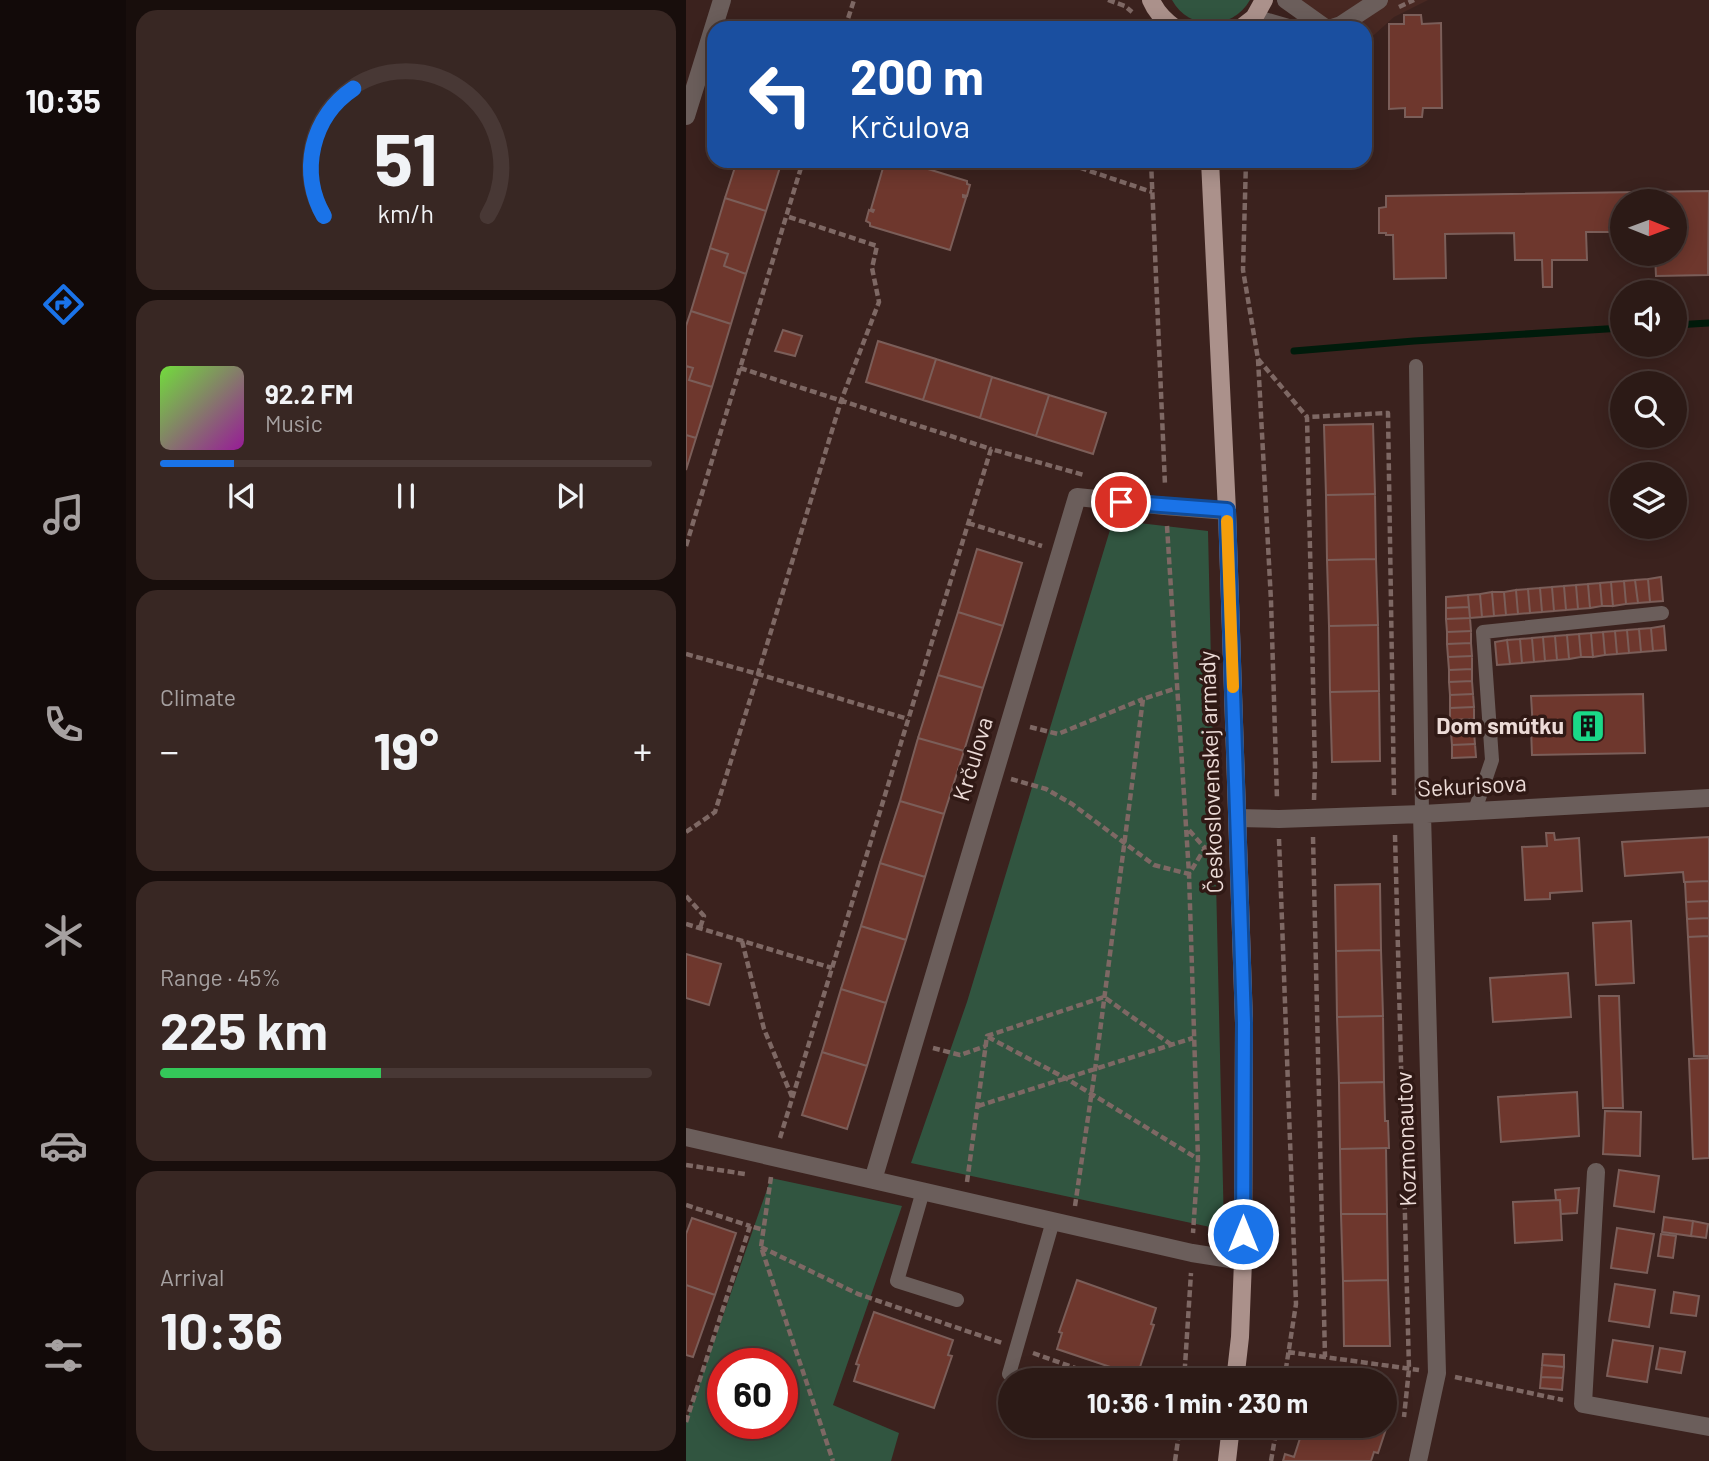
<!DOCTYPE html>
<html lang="en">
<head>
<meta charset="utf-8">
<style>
  :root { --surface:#2c1a16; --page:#382723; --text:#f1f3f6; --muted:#a6a1a1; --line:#483835; --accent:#1a73e8 }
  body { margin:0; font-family:Barlow,sans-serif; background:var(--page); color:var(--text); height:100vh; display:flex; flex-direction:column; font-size:26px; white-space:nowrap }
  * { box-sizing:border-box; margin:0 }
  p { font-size:23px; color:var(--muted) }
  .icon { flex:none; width:38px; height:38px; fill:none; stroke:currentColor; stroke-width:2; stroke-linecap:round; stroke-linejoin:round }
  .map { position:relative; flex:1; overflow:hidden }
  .side { display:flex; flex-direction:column; gap:10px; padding:10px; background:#180e0c; width:560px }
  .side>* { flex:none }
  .banner { position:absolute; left:21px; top:21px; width:665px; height:147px; border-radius:21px; box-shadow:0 4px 18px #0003,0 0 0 2px var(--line); background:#1a4fa0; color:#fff; overflow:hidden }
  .needle { width:46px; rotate:91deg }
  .controls { position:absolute; left:924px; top:189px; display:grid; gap:14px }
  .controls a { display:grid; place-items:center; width:77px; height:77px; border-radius:50%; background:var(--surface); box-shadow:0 4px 18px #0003,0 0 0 2px var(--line); font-size:35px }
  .speed { position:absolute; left:21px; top:1348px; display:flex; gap:14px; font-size:35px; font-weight:700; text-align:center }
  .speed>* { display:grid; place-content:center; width:91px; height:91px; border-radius:50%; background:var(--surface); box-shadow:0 4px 18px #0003,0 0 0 2px var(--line); line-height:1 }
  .speed .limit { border:10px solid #d22; background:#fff; color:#111 }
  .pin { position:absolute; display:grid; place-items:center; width:60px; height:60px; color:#fff; margin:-30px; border:4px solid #fff; border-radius:50%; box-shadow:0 2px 7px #0007 }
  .me { position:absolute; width:77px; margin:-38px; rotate:0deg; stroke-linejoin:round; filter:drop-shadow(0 0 5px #0008) }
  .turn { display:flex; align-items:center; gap:24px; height:147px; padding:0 28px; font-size:32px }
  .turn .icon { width:91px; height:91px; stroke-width:2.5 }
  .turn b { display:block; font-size:49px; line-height:60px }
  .big { font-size:52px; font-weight:700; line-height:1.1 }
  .side .card { flex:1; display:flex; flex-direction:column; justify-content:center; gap:10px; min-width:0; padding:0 24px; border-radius:21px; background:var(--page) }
  .side .dial { align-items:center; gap:0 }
  .dial svg { height:182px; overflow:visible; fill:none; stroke:var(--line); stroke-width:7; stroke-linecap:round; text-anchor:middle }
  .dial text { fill:var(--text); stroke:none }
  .song { display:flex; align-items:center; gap:21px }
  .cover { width:84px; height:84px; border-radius:10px; background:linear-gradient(135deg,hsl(100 70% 55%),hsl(300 70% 35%)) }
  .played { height:7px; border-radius:4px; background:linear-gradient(90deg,var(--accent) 15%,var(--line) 15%) }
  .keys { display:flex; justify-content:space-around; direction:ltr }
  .heat { display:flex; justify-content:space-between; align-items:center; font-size:38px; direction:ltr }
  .charge { height:10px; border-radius:5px; background:linear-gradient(90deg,#34c759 45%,var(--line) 0) }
  .trip { position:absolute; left:312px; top:1368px; width:399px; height:70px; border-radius:35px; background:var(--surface); box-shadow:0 4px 18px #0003,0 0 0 2px var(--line); font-weight:700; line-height:70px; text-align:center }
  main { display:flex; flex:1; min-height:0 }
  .menu { display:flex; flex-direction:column; width:126px; justify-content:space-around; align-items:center; background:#120a09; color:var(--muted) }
  .menu .icon { width:49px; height:49px }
  .menu .selected { color:var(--accent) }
  .menu b { font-size:32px; color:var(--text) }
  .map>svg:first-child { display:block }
  .built { fill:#482822 }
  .green { fill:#315540; fill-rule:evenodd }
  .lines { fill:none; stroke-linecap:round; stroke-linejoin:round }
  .stream { stroke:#001b0b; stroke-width:7 }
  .building { fill:#6e372d; stroke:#7b5e59; stroke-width:2 }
  .path { stroke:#7e6864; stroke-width:4.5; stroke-dasharray:7 3.5; stroke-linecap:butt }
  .service { stroke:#6b5e5b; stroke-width:14 }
  .minor { stroke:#6b5e5b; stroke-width:18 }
  .primary { stroke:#ab918b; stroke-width:18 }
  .route-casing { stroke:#114b97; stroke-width:18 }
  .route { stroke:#1a73e8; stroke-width:12 }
  .slow { stroke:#f59e0b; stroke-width:12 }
  .labels { text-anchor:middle; stroke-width:7; stroke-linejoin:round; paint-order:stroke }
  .poi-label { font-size:23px; font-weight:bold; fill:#ecdbd7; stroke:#301915; text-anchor:end }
  .street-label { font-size:23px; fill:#ecdbd7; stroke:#301915 }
</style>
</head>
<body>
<main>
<nav class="menu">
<b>10:35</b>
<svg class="icon selected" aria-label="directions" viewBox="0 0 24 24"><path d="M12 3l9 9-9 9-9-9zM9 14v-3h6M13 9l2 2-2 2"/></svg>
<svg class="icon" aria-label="music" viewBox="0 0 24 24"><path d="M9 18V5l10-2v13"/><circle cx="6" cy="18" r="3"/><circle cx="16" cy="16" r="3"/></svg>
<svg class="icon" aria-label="phone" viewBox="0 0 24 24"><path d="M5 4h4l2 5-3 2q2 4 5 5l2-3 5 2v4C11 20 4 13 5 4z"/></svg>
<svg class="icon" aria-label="climate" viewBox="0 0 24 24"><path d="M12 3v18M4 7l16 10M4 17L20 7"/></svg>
<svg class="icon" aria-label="car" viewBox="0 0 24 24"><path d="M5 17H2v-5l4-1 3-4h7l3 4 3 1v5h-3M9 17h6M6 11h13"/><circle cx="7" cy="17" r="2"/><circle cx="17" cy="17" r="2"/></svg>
<svg class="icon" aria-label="filters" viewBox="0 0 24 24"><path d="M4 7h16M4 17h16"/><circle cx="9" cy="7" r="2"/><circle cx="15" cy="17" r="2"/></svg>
</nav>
<section class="side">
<div class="card dial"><svg viewBox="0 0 100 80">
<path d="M14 69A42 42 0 1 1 86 69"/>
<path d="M14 69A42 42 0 0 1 27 13" stroke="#1a73e8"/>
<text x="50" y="56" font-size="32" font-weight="700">51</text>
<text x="50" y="72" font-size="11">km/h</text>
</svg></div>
<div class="card">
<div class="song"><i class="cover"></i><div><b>92.2 FM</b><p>Music</p></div></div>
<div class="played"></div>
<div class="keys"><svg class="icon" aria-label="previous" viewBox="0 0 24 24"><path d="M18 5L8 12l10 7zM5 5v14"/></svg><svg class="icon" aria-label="pause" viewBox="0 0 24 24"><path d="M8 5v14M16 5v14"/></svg><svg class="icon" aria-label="next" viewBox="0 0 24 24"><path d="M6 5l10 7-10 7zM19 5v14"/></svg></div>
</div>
<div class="card"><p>Climate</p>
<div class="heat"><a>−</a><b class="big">19°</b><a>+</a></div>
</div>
<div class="card"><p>Range · 45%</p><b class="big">225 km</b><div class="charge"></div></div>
<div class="card"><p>Arrival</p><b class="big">10:36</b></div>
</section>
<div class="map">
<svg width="1023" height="1461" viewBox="0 0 1023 1461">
  <rect width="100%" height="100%" fill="#3b221e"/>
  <path class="built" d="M616 0H742L708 17 679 43V28H606Z"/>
  <path class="green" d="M486 0H564C546 31 503 31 486 0Z
    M427 520 522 531 538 1230 225 1163 281 1002Z
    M85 1178 216 1206 147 1405 213 1433 205 1461H0V1422ZM37 1363H96V1423H37Z"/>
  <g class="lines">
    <path class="stream" d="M989 325 1023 323
      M608 351 728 341 936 328"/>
  </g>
  <path class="building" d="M718 15H735L736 24 755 23 756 108H737L736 117H719V108L703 109V24H718Z
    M51 161H96L80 211 39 198Z
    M199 161H216L281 181V184L284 185 281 196 277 195V197L280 198 264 250 184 226V223L180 221 183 210 187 212 188 210 185 209Z
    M1023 191 1022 275 970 276 969 254H989V201H936V232H900L901 260H866V287H857L856 260H829L828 233 759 234 760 278 708 279 707 235H700V233H693V208L700 207V196Z
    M39 198 80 211 60 274 38 266 42 254 24 248Z
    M24 248 42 254 38 266 60 274 45 324 5 311Z
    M5 311 45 324 26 387 3 380 7 368 0 366V326Z
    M97 330 116 336 109 356 89 351Z
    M192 341 250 359 237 400 180 382Z
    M250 359 306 377 294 418 237 400Z
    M0 366 7 368 3 380 26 387 10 438 0 435Z
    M306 377 363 395 350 436 294 418Z
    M363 395 420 413 407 454 350 436Z
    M687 424 689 494 640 495 638 425Z
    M0 435 10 438 0 470Z
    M689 494 690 559 641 560 640 495Z
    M291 549 336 563 317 626 272 612Z
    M690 559 692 625 643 626 641 560Z
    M975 577 977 601 964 602 962 579Z
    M962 579 964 602 952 603 949 580Z
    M949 580 952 603 940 604 938 581Z
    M938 581 940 604 927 606 925 582Z
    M925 582 927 606H916L914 583Z
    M914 583 916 606 904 608 902 584Z
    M902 584 904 608 892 609 890 585Z
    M890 585 892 609 880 610 878 586Z
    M878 586 880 610 868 611 866 587Z
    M866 587 868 611 856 612 854 588Z
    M854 588 856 612 844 613 842 589Z
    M842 589 844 613 832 614 830 590Z
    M830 590 832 614 820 615 818 592Z
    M806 592 808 616 796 617 794 594Z
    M806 592H818L820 615 808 616Z
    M794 594 796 617 784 618 782 595Z
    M782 595 783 607 760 608V597Z
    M783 607 784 618 760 619V608Z
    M272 612 317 626 297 688 252 675Z
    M784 618 785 631 761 632 760 619Z
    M692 625 693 691 644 692 643 626Z
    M978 626 980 650 967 651 965 628Z
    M965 628 967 651 955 652 953 629Z
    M953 629 955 652 943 653 941 630Z
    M941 630 943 653 931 654 929 631Z
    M785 631V643L761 644V632Z
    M929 631 931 654 919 655 917 632Z
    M917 632 919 655 907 657 905 633Z
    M905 633 907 657H895L893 634Z
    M893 634 895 657 883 659 881 635Z
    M881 635 883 659 871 660 869 636Z
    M869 636 871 660 859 661 857 637Z
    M857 637 859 661 848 662 846 638Z
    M846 638 848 662 836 663 834 639Z
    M834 639 836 663 824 664 821 640Z
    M821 640 824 664 811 665 809 642Z
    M785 643 786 656 762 657 761 644Z
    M786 656V669L763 670 762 657Z
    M786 669V681L763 682V670Z
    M252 675 297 688 278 751 232 738Z
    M786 681 787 694 764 695 763 682Z
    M693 691 694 761 646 762 644 692Z
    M787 694 788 707 764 708V695Z
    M957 694 959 753 846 755 845 729H847L845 696Z
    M788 707V719L764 720V708Z
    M788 719V732L765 733 764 720Z
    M788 732 789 744 766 745 765 733Z
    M232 738 278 751 258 814 214 801Z
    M789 744 790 757 766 758V745Z
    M214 801 258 814 239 877 194 863Z
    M860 833H868L869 840 893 838 896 891 864 893V899L839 900 836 847 861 846Z
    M1023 837V881L998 882 997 872 939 876 936 842Z
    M194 863 239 877 220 940 175 926Z
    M1023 881V901L1000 902 999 882Z
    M694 884 695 950 650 951 649 885Z
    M1023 901V918L1001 919 1000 902Z
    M1023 918V936L1002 937 1001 919Z
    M945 921 948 983 910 985 907 923Z
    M175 926 220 940 200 1003 155 989Z
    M1023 936V1056H1008L1002 937Z
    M695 950 697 1016 651 1017 650 951Z
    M0 954 35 964 23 1005 0 998Z
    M882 973 885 1017 807 1022 804 978Z
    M155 989 200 1003 181 1066 136 1052Z
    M913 996H933L937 1108H917Z
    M697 1016 698 1082 653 1083 651 1017Z
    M136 1052 181 1066 161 1129 116 1115Z
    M1023 1058V1158L1007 1159 1003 1059Z
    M698 1082 699 1121H702L703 1148 654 1149 653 1083Z
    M891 1092 893 1136 815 1142 812 1097Z
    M919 1111 955 1112 954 1156 917 1154Z
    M700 1148 701 1214H655L654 1149Z
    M933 1170 973 1176 968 1212 928 1206Z
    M893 1188 891 1213 875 1214 874 1200H870L869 1190Z
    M874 1200 876 1240 829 1243 827 1202Z
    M655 1214H701L702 1280 657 1281Z
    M978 1217 1007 1221 1005 1236 976 1232Z
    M6 1218 50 1233 29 1295 0 1285V1234Z
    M1007 1221 1022 1224 1020 1238 1005 1236Z
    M931 1228 968 1234 961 1273 925 1268Z
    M975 1234 990 1236 987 1258 972 1256Z
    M391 1280 470 1308 465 1324 468 1325 451 1376 371 1349 376 1333 373 1332Z
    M702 1280 704 1346H658L657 1281Z
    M929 1284 969 1290 963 1327 923 1321Z
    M0 1285 29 1295 7 1357 0 1355Z
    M988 1292 1013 1296 1010 1316 985 1313Z
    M188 1312 267 1340 262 1355 266 1356 248 1408 168 1381 173 1365 170 1364Z
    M927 1340 967 1346 961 1382 921 1376Z
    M974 1348 999 1352 995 1373 970 1369Z
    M857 1354 878 1355V1367L856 1365Z
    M856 1365 878 1367 877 1378 855 1377Z
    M855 1377 877 1378 876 1390 854 1388Z
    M698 1419 703 1420 692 1453 688 1452 685 1461H597L599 1454 608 1457 618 1426H698Z"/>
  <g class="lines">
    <path class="path" d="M422 0 439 6 446 12
      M713 7 728 0
      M159 28 168 0
      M374 161 466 192
      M465 161 479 485
      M560 161 557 270 572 359 585 601 591 799
      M572 359 621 417
      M54 368 305 449
      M282 523 356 546
      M481 526 503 874 512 1159 507 1233
      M0 546 117 161
      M0 654 72 674 155 401 193 302 186 268 191 246 100 216
      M344 727 372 734 457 699
      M325 779 360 789 386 804 468 865 503 874 519 848 501 828
      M628 800 629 768 621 417 702 413 708 795
      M0 832 29 812 72 674 222 719
      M709 835 723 1369 718 1417
      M627 837 639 1357
      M593 839 610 1304 598 1381
      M519 848 532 847
      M0 896 18 916 14 928
      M0 924 146 968
      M56 941 78 1029 106 1097
      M302 1037 381 1079 512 1159
      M247 1048 274 1055 300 1046
      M292 1106 507 1038
      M94 1138 305 449 398 475
      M0 1165 59 1174
      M85 1177 75 1247 147 1461
      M281 1182 301 1036 418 997 487 1046
      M0 1205 64 1226
      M389 1206 409 1070 457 699 491 688
      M75 1247 172 1294 316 1343
      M602 1352 733 1370
      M347 1353 426 1381
      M769 1377 877 1400
      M498 1381 505 1273
      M0 1422 64 1226 78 1230
      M575 1426 590 1429
      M489 1461 494 1426
      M585 1461 591 1426"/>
    <path class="service" d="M730 366 736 814
      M789 810 806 760 797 632 976 613
      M237 1191 211 1281 271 1300
      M345 1381 323 1374 367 1221"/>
    <path class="minor" d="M600 0 638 27
      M568 18 602 28
      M646 28 655 25 693 0
      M0 116 36 0
      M552 818 593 819 736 814 1023 798
      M0 1137 506 1253 557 1261
      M910 1172 897 1404 1023 1427
      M187 1180 391 497 479 506 541 511
      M732 1461 751 1373 736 814"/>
    <path class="primary" d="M465 0C470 12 479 21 489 28
      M555 28 568 18 578 0
      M524 161 541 511 558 1023 557 1261 554 1337 549 1381
      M541 1461 545 1426"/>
  </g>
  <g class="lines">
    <g class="route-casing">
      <path id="route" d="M435 502 541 510 558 1023 557 1234"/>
    </g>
    <use href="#route" class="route"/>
    <path class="slow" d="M541 521 547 687"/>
  </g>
  <defs>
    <g id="building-square" transform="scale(1.75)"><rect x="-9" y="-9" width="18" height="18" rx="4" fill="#1ad988" stroke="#301915"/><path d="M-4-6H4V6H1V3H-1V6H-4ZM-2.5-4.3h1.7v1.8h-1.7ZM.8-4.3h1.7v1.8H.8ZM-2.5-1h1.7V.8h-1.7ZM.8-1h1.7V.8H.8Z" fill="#111"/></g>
  </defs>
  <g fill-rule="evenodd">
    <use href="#building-square" x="902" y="726"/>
  </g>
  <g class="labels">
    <g class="poi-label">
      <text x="878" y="734">Dom smútku</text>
    </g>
    <g class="street-label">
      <text transform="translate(287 759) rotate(-73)" y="8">Krčulova</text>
      <text transform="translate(525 772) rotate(-92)" y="8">Československej armády</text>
      <text transform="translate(786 786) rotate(-3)" y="8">Sekurisova</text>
      <text transform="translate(720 1139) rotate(-92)" y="8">Kozmonautov</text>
    </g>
  </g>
</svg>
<div class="controls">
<a><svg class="needle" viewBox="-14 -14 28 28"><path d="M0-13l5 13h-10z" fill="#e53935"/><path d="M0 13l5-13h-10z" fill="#a6a1a1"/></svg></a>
<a><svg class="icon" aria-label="sound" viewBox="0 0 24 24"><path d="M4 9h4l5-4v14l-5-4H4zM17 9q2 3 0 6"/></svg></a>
<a><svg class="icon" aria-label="search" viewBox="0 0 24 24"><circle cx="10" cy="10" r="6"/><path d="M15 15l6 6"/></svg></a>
<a><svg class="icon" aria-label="layers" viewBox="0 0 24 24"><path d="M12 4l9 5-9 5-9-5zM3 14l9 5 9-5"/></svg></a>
</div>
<div class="speed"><div class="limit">60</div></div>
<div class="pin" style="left:435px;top:502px;background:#d93025"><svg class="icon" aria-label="arrive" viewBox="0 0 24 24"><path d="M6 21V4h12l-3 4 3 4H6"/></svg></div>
<svg class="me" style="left:557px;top:1234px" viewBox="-20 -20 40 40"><circle r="17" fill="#1a73e8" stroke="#fff" stroke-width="3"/><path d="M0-11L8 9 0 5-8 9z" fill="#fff"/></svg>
<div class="trip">10:36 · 1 min · 230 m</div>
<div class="banner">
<div class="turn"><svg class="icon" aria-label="left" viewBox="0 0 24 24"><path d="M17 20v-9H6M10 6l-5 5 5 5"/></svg><div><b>200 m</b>Krčulova</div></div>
</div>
</div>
</main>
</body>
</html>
